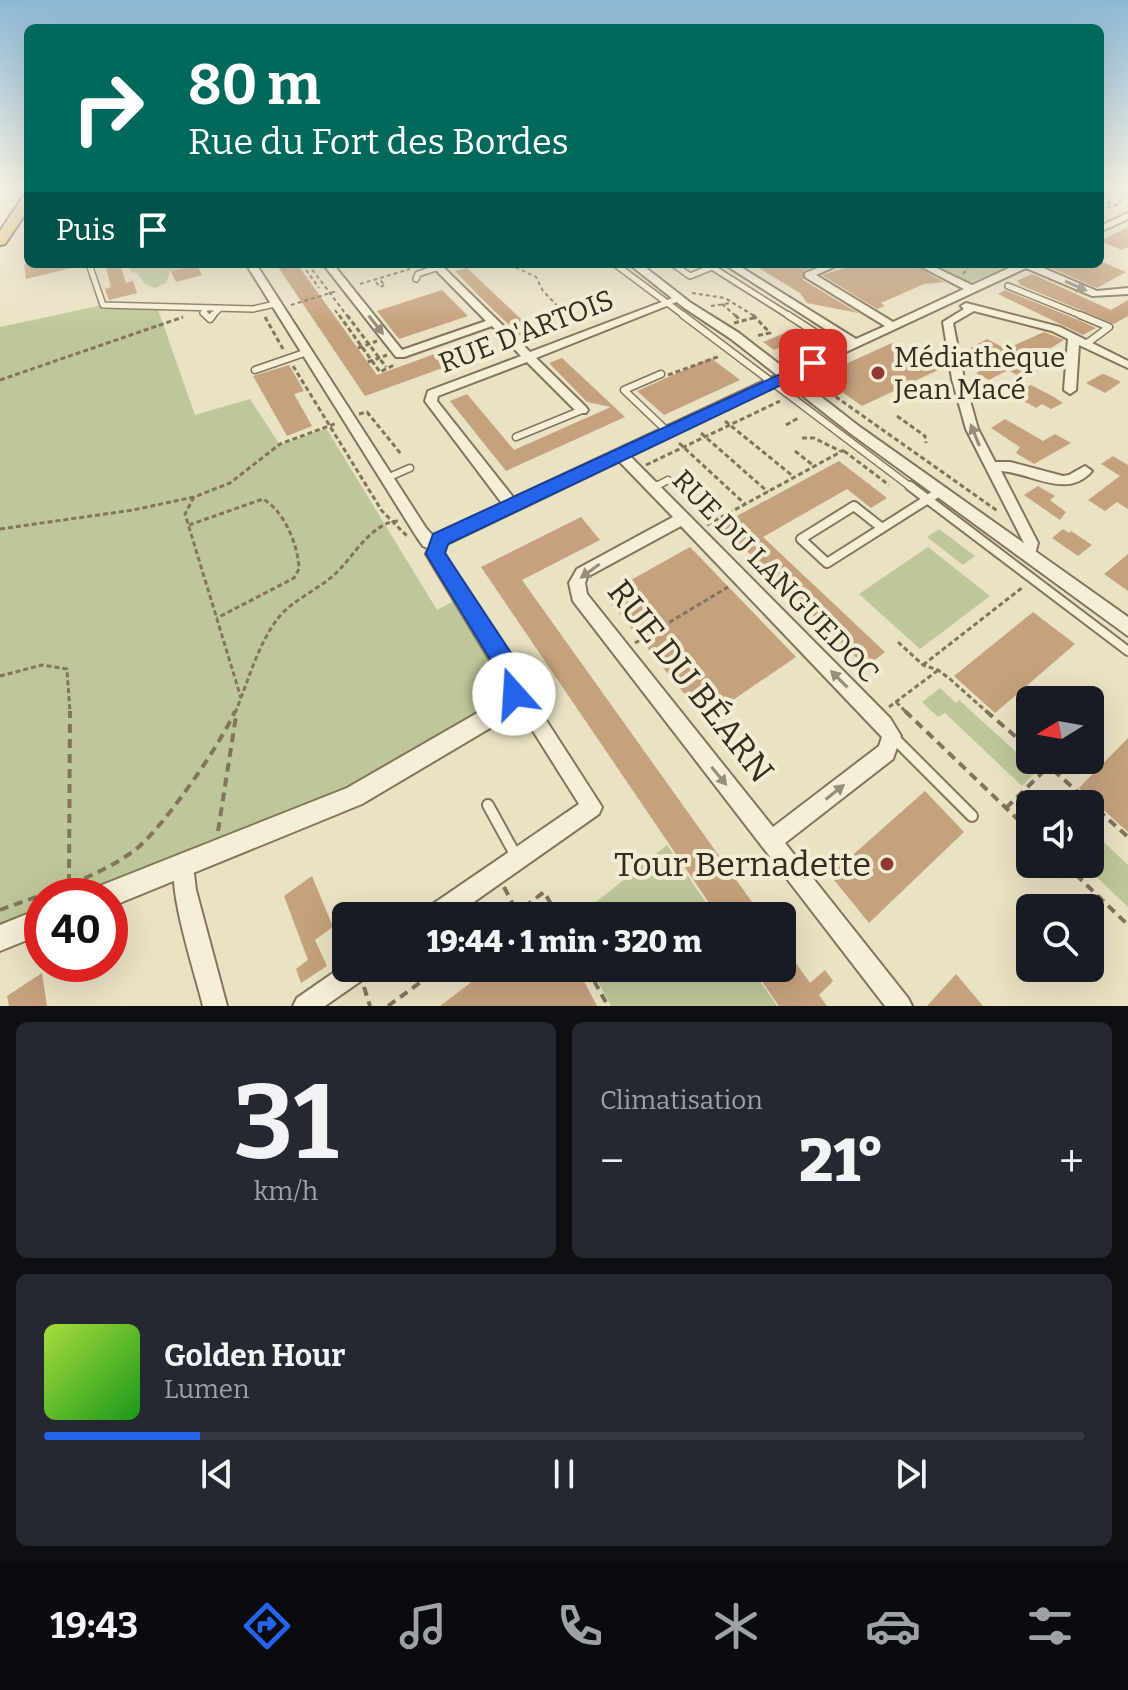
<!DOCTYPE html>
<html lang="fr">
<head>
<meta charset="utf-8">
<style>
  :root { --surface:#171b24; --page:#242831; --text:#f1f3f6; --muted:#9ea1a6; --line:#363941; --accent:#2563eb }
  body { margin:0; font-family:Bitter,serif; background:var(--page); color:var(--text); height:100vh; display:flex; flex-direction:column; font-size:30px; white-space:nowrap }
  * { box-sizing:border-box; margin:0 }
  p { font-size:26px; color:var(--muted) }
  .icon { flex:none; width:44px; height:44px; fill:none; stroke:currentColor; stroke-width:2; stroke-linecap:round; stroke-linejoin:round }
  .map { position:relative; height:1006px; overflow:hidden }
  .panel { display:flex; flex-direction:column; gap:16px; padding:16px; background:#0d0f14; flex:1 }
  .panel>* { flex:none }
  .hud { position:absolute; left:24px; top:24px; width:1080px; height:244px; border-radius:12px; box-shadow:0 8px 32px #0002; background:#00695c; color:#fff; overflow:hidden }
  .needle { width:52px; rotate:259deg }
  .controls { position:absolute; left:1016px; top:686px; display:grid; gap:16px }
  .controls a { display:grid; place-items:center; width:88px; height:88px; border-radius:12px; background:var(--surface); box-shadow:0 8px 32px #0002; font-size:40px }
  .speed { position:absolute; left:24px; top:878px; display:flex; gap:16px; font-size:40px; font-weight:700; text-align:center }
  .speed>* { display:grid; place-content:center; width:104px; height:104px; border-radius:50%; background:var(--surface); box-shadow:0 8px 32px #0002; line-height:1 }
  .speed .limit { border:12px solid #d22; background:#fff; color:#111 }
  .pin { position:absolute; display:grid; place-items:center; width:68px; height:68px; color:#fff; margin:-34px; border-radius:16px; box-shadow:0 4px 12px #0006 }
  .me { position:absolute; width:88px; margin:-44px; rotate:341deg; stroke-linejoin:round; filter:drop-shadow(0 0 6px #0008) }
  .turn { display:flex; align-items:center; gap:28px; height:168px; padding:0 32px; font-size:36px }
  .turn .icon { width:104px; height:104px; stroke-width:2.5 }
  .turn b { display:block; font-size:56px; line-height:68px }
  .then { display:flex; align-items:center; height:76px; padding:0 32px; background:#0003; gap:16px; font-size:30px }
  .big { font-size:60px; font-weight:800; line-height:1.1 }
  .panel .card { flex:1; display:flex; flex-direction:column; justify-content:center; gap:12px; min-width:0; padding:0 28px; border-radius:12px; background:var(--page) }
  .panel .dial { align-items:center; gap:0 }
  .dial b { font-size:104px; line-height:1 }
  .song { display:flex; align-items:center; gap:24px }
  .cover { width:96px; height:96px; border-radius:12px; background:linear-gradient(135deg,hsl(80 70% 55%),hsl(120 70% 35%)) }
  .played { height:8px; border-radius:4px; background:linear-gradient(90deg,var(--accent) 15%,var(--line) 15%) }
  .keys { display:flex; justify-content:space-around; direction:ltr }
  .heat { display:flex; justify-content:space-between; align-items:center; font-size:44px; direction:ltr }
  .panel .tiles { flex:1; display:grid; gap:16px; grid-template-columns:1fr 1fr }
  .card:last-child { grid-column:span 2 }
  .trip { position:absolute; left:332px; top:902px; width:464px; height:80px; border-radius:12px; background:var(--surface); box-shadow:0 8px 32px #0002; font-weight:800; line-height:80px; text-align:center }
  .dock { display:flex; height:128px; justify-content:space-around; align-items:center; background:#090b0e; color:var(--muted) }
  .dock .icon { width:56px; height:56px }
  .dock .current { color:var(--accent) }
  .dock b { font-size:36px; color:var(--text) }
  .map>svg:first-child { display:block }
  .green { fill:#bec799 }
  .building { fill:#c5a17d }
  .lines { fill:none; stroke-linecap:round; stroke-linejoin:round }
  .service-far3-casing { stroke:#84745c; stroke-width:8 }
  .service-far2-casing { stroke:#84745c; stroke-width:9 }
  .service-far1-casing { stroke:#84745c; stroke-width:12 }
  .service-casing { stroke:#84745c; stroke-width:14 }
  .minor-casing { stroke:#84745c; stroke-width:4 }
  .tertiary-casing { stroke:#84745c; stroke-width:4 }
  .trunk-casing { stroke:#524330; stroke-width:4 }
  .path-far2 { stroke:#84745c; stroke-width:2; stroke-dasharray:4 3; stroke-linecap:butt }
  .path-far1 { stroke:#84745c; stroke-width:3; stroke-dasharray:5 3; stroke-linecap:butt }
  .path { stroke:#84745c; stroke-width:4; stroke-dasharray:9 6; stroke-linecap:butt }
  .service-far3 { stroke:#f6efd7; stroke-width:5 }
  .service-far2 { stroke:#f6efd7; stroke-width:6 }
  .service-far1 { stroke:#f6efd7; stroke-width:8 }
  .service { stroke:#f6efd7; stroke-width:10 }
  .minor { fill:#f6efd7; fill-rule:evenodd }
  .tertiary { fill:#f6efd7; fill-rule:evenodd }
  .trunk { fill:#dfc07e; fill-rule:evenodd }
  .oneway { fill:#968d7b }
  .route { fill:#2563eb; stroke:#184099; stroke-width:2 }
  .poi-dot { fill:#8e3831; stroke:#f2ecd3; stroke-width:3 }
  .labels { text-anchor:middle; stroke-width:8; stroke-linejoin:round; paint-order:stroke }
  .street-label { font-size:28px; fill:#352b1f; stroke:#f2ecd3 }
  .poi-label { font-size:28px; fill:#352b1f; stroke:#f2ecd3; text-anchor:start }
  .near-street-label { font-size:34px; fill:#352b1f; stroke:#f2ecd3 }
  .near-poi-label { font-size:34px; fill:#352b1f; stroke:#f2ecd3; text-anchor:end }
</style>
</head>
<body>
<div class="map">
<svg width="1128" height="1006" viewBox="0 0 1128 1006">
  <rect width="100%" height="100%" fill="#eae2c4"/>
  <path class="green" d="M128 264H196L170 271 166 283 155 288 145 284 138 274 130 271Z
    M928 264H1017L969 283Z
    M103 305 157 307 195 415 250 399 280 445 326 428 437 610 463 596 514 694 384 781 106 896H42V921L0 938V327Z
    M939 529 975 556 963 565 927 537Z
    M928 547 990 596 920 649 859 594Z
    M940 688 956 703 959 700 1037 771 1022 786 945 713 938 717 922 702Z
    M1090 829 1128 865V907L1083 864H1090Z
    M667 845 715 916H579Z
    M591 968H751L777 1006H611Z"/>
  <path class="building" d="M1128 227V247L1122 250 1100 241Z
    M1100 261 1126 272 1097 288 1047 266 1100 264Z
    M24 264H71V268L26 279Z
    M105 264H120L126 283 133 281 137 293 109 300 105 289 111 287Z
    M276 264H297L377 375 440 352 451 365 365 396Z
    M752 264H808L813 267 803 271V280L858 313 807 303 800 293Z
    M871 264H912L944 282 924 284 881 303 885 306 877 309 822 275 851 266Z
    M197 265 202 275 176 282 171 271Z
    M467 268 503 302 540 337 527 342 481 298 455 271Z
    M1032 274 1111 310 1128 300V316L1114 324 1018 284 1020 283 1017 281Z
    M442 290 468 316 399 339 377 311Z
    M1005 290 1076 319 1096 328 1083 335 998 294Z
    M797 328 807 334 774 350 763 342Z
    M1044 332 1064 340 1041 354 1055 361 1024 379 1008 370 989 380 976 373 989 366 976 358 981 355 970 348 987 339 1006 349Z
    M892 343 938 370 862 406 819 376Z
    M562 358 625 417 506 471 450 401 467 394 514 450 611 407 587 402 549 363Z
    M711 358 740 380 664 415 637 391Z
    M289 365 304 391 294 394 312 426 287 436 253 376Z
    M1102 374H1104L1121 382 1105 393 1086 383Z
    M1031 385 1054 397 1063 403 1051 409 1042 404 1036 408 1014 395Z
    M1005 419 1043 441 1055 434 1071 443 1034 464 1016 453 1020 447 991 428Z
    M1113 456 1128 465V509L1117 502 1105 511 1088 500 1120 476 1101 464Z
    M839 461 887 498 871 508 847 489 763 537 885 652 866 667 720 525Z
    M1038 486 1055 496 1050 500 1066 512 1060 520 1024 495Z
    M581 517 600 540 522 580 762 916H718L481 567Z
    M1063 529 1069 533 1071 531 1092 545 1078 556 1052 538Z
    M690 547 796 657 705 719 604 595Z
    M1128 554V591L1104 574Z
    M1033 612 1075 644 995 713 954 676Z
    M1128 738V832L1079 788Z
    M925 791 964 832 869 923 830 875Z
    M312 876 333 927 315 940 327 966 301 983 296 969 308 960 284 896Z
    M782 943 810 983 825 970 833 981 819 995 827 1006H779L753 968H782Z
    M490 968H577L597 1006H440Z
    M42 973 47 1006H9L7 996Z
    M956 974 983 1006H927Z"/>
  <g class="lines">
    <g class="service-far3-casing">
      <path id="service-far3" d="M89 264 103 305 253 309 275 304
        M615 264 686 317
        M673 264 690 276 712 267 791 317
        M416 279 418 274 439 267
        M1008 286 1085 317
        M206 308 203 313 208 317
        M211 317 220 308"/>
    </g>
    <g class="service-far2-casing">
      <path id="service-far2" d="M206 315 210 319 213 315
        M683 315 912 488
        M788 315 819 335 791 348
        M1080 315 1109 327 1086 344
        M813 363 810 353 845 337
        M255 370 307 352
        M661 374 624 390 668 432
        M516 437 582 410
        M387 478 410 468
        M653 488 668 480"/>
    </g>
    <g class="service-far1-casing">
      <path id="service-far1" d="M910 486 1128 651
        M653 488 656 486
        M882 528 854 506 801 539 827 563 939 492"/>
    </g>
    <g class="service-casing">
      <path id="service" d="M894 738 972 816
        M488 805 516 856"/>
    </g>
    <g class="minor-casing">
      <path id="minor" d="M1128 213V219L1100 232V226Z
        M246 264H256L426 528C431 535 440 540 443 546L441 550 436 552 423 546 416 536Z
        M323 264H333L402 350 486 321 430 264H440L530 352 675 297 684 299 536 358 586 407 588 410 586 413H578L527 362 438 396 437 401 517 502 519 506 517 510H507L425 401 428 391 521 356 492 326 404 357H396Z
        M724 264H736L856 339 885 326 805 277V273L828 264H841L816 275 893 322 964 289 916 264H928L972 285 1018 264H1034L1097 291 1128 288V294L1092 296 1026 268 786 380 782 379V373L847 343Z
        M966 303 1060 327 1128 361V368L1079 345 1076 390 1070 394 1064 390 1068 339 1052 331 974 311 953 323 964 379 978 429 995 462H1010L1063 476 1069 475 1085 466 1092 471C1067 500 1032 473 1001 471L1038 543 1035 554 1026 559 1021 557 1019 553 1024 543 966 429 952 379 943 322 964 309 961 306Z
        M620 449 625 451 890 718 901 736 893 759 785 843 908 998 912 1006H885L573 601 569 583 577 569 673 517 615 457 613 454ZM681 526 882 737 879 746 773 827 587 594 585 583 587 577Z
        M514 686 528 692 602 807 599 814 454 916H424L427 908 579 804 516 704 508 700 505 694 508 688Z
        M183 856 190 859 193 866 196 890 227 1006H203C196 976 165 884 176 859Z
        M346 964V968H371L368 976 325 1006H293L297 998Z"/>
    </g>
    <g class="tertiary-casing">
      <path id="tertiary" d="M629 264H641L691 303 739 333 860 427 1128 617V636L850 433 785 382 447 544 444 553 525 684 521 701 507 718 362 804 110 907V896H94L97 887 347 788 493 704 504 690 505 685 426 554 434 535 777 375 731 339 683 307Z
        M42 908V934L0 951V925Z"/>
    </g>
    <g class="trunk-casing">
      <path id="trunk" d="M28 196V210L5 244 0 245V231L23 197Z"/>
    </g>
    <path class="path-far2" d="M1100 200 1116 205
      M1100 208 1118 205 1128 188
      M302 264 319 288
      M308 264 348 317
      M509 264 536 277 543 291 568 317
      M963 274 971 264
      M376 282 380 287 385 285 379 279
      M360 284 410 269
      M692 293 725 298 756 317
      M722 304 737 317
      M291 305 337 291
      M711 306 731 303
      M335 310 340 317"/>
    <path class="path-far1" d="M339 315 380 372 396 364
      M347 315 386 367
      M735 315 740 320
      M753 315 770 333 755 336
      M265 317 283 349
      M734 323 757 317
      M358 348 377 341
      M368 362 387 355
      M293 366 382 511 408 537
      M668 375 720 356
      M0 380 183 317
      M829 392 999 512
      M359 414 367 412 401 454
      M897 416 925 436 926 443
      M725 421 794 477
      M786 425 800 417
      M701 433 768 492
      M802 438H814L840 451
      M679 443 745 504
      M795 451 814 466
      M844 451 889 485
      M646 465 780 401
      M194 497 185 514 241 698
      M189 525 263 499C285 512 298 545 299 569L294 578 217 618
      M707 525 844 450
      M0 529 133 510 194 497 230 483 280 444 337 423
      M898 642 923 665 938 670 950 679 988 713
      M635 643 728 587
      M923 665 1023 587
      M0 676 42 665 67 669 70 713
      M896 702 907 713
      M889 707 937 671
      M235 713C248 682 258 643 279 617 293 600 317 590 334 575 352 559 372 521 399 521"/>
    <path class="path" d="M905 711 1030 831
      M986 711 1030 749
      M1042 760 1128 837
      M1006 808 1049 766
      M1090 817 1097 809
      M218 831 236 716
      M1065 864 1128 925
      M69 883 70 711
      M504 887 517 912
      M0 910C45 893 96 879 135 850 163 828 221 744 235 711
      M512 916 544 892 558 916
      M587 968 608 1006
      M364 987 370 1006
      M388 1006 440 968"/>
    <use href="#service-far3" class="service-far3"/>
    <use href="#service-far2" class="service-far2"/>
    <use href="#service-far1" class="service-far1"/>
    <use href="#service" class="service"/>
    <use href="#minor" class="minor"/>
    <use href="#tertiary" class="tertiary"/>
    <use href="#trunk" class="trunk"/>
  </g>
  <defs><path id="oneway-solid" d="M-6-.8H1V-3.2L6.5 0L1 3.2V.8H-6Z" transform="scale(2)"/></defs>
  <g class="oneway">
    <use href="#oneway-solid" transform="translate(1076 286) rotate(24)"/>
    <use href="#oneway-solid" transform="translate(376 325) rotate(52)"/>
    <use href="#oneway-solid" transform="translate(975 435) rotate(-112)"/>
    <use href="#oneway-solid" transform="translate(590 571) rotate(144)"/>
    <use href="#oneway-solid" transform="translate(839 679) rotate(-135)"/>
    <use href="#oneway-solid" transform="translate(719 776) rotate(50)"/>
    <use href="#oneway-solid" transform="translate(835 792) rotate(-38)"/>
  </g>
  <linearGradient id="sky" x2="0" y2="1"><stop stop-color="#8db8d5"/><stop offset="0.57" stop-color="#f6f2e4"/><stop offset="1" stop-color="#f6f2e4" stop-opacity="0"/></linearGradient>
  <rect width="1128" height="327" fill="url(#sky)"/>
  <path class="route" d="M813 359 821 363 819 367 448 544 445 553 519 665 526 684 522 702 514 705 506 702 501 677 426 554 433 534Z"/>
  <g class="poi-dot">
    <circle cx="878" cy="373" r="8"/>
    <circle cx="887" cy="864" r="8"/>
  </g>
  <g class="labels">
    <g class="street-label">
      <text transform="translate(526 331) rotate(-21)" y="10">RUE D'ARTOIS</text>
      <text transform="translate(776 576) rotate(46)" y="10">RUE DU LANGUEDOC</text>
    </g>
    <g class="poi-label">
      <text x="894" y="367">Médiathèque<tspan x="894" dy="32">Jean Macé</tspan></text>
    </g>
    <g class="near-street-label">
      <text transform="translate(691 681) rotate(52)" y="12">RUE DU BÉARN</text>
    </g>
    <g class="near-poi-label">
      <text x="871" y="876">Tour Bernadette</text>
    </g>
  </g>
</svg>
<div class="controls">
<a><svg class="needle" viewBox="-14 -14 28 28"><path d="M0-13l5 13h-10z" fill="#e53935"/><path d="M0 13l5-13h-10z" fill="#9ea1a6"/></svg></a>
<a><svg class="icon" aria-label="sound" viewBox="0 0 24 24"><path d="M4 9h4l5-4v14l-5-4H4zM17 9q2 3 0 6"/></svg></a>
<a><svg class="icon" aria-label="search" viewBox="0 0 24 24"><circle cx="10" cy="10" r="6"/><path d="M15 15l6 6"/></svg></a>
</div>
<div class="speed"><div class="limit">40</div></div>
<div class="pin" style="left:813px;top:363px;background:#d93025"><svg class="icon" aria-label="arrive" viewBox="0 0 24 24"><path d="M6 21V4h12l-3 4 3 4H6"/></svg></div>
<svg class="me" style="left:514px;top:694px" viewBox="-20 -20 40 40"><circle r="19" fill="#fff"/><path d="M0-13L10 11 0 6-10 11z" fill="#2563eb"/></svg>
<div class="trip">19:44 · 1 min · 320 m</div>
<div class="hud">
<div class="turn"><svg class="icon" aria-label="right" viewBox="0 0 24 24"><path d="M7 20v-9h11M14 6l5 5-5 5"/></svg><div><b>80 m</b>Rue du Fort des Bordes</div></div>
<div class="then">Puis<svg class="icon" aria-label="arrive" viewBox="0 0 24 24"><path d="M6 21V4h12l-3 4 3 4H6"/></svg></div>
</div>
</div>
<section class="panel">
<div class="tiles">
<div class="card dial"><b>31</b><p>km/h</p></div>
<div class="card"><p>Climatisation</p>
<div class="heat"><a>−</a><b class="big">21°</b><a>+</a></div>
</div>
<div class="card">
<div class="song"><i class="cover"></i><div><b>Golden Hour</b><p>Lumen</p></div></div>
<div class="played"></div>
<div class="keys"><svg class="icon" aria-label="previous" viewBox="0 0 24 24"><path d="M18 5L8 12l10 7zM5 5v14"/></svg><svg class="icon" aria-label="pause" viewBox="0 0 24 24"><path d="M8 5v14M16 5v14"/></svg><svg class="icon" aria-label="next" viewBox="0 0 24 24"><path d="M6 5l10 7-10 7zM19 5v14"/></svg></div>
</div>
</div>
</section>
<nav class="dock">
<b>19:43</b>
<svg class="icon current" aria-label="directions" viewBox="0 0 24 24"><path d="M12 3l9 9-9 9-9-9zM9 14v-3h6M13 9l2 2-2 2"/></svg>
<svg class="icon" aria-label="music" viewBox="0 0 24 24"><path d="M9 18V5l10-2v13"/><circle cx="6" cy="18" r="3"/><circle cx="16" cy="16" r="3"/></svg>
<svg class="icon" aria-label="phone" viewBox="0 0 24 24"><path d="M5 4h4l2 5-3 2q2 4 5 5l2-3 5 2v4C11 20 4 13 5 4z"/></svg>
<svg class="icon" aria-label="climate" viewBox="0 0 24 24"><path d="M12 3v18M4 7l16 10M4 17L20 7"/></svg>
<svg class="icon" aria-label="car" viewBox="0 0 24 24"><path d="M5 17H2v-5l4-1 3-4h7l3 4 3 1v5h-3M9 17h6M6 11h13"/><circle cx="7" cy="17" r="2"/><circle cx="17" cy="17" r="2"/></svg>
<svg class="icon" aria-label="filters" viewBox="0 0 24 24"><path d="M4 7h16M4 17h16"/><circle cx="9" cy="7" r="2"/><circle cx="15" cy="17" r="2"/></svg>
</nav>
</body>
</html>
